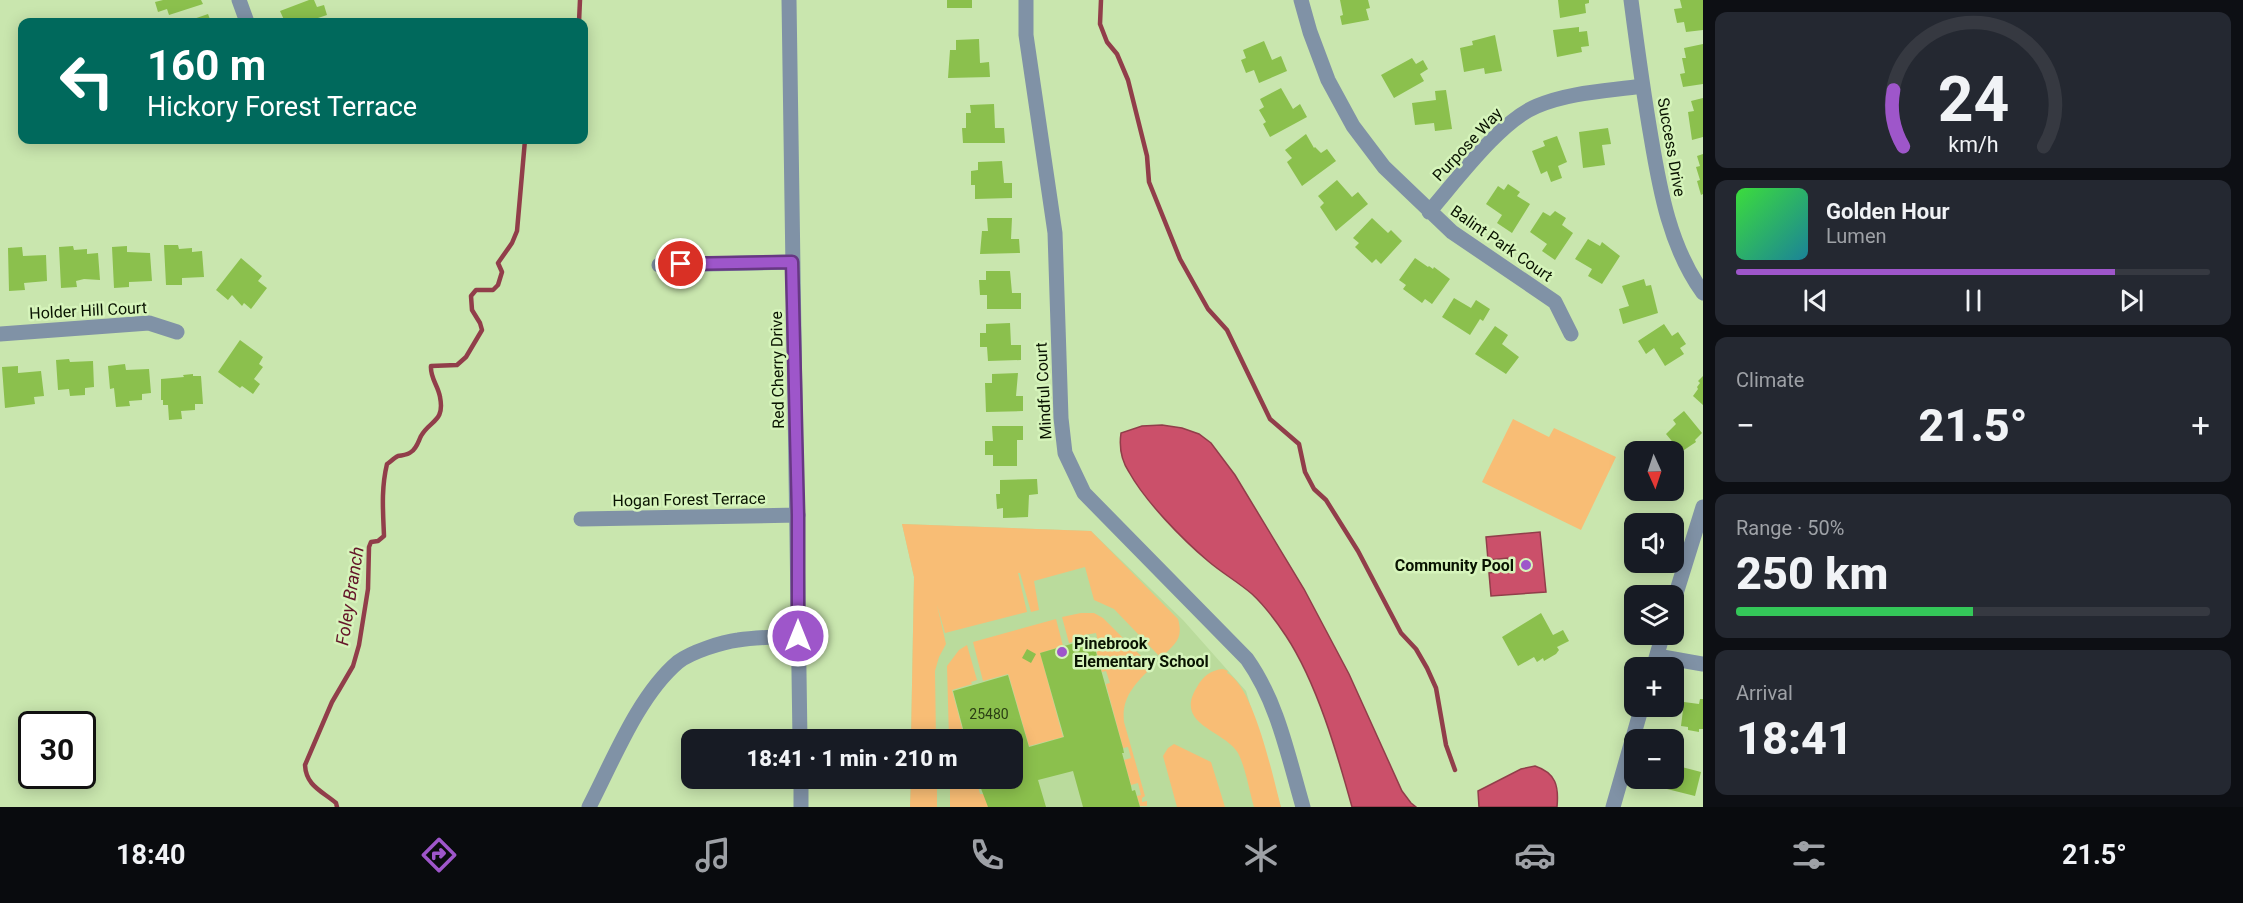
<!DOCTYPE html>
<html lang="en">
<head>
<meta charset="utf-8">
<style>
  :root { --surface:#171b24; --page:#242831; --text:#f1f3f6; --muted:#9ea1a6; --line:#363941; --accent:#9e56ca }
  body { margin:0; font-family:Roboto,sans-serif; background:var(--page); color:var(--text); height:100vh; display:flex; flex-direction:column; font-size:22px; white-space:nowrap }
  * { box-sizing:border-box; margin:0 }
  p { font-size:20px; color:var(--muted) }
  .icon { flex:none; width:33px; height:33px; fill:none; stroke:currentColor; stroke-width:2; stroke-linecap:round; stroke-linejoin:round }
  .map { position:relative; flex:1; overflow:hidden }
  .panel { display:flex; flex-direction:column; gap:12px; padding:12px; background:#0d0f14; width:540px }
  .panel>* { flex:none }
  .hud { position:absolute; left:18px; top:18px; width:570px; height:126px; border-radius:12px; box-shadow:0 3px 15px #0003; background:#00695c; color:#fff; overflow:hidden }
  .needle { width:39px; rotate:177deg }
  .buttons { position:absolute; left:1624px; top:441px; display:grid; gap:12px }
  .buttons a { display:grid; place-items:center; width:60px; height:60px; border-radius:12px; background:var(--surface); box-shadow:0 3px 15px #0003; font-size:30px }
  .speed { position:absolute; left:18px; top:711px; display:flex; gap:12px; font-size:30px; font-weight:700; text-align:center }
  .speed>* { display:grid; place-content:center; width:78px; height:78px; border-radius:50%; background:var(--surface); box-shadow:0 3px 15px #0003; line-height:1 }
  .speed .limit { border:3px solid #111; border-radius:9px; background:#fff; color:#111 }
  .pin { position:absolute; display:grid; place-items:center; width:51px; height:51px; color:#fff; margin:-26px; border:3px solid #fff; border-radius:50%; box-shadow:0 2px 6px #0007 }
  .me { position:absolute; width:66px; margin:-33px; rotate:0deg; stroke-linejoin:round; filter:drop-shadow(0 0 4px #0008) }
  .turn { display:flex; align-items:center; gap:21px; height:126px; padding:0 30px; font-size:27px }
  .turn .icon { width:78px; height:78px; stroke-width:2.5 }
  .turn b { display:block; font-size:42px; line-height:51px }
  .big { font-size:45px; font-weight:800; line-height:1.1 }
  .panel .card { flex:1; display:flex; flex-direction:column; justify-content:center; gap:9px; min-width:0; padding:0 21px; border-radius:12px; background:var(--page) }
  .panel .dial { align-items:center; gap:0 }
  .dial svg { height:156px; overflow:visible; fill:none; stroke:var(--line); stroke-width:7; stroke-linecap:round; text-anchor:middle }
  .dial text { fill:var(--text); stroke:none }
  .song { display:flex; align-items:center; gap:18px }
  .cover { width:72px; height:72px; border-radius:9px; background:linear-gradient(135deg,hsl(120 70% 55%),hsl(190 70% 35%)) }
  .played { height:6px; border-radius:3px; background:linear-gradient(90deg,var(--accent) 80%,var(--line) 80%) }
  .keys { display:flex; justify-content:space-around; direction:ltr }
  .heat { display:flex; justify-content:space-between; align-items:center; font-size:33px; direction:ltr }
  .charge { height:9px; border-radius:4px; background:linear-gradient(90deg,#34c759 50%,var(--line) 0) }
  .trip { position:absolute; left:681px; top:729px; width:342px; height:60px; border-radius:12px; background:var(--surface); box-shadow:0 3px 15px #0003; font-weight:800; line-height:60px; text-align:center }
  .menu { display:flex; height:96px; justify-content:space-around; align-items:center; background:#090b0e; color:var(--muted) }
  .menu .icon { width:42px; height:42px }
  .menu .current { color:var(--accent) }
  .menu b { font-size:27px; color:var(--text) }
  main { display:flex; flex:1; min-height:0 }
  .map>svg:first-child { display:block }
  .built { fill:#badb9c }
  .green { fill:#f8bd75 }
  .water { fill:#cb506a; stroke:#913e4a; stroke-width:1.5 }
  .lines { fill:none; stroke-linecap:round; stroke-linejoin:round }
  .stream { stroke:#913e4a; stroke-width:4.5 }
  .building { fill:#8bc04d }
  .minor { stroke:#8092a6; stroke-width:15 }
  .route-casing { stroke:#673883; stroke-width:15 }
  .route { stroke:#9e56ca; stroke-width:10 }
  .poi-dot { fill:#9e56ca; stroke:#d6f4bb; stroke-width:2 }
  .labels { text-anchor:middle; stroke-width:5; stroke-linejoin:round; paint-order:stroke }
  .number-label { font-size:14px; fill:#2a3e14 }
  .street-label { font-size:16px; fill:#091301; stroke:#d6f4bb }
  .poi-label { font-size:16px; font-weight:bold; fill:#091301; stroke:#d6f4bb; text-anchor:end }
  .water-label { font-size:18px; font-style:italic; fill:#641529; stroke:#d6f4bb }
</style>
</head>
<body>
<main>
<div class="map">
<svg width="1703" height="807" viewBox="0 0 1703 807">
  <rect width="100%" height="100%" fill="#c9e6ae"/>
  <path class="built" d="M902 524 1091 531 1183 620 1246 691 1281 807H910L911 779 1012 778V740L911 739 914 577Z"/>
  <path class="green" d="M1513 419 1549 437 1554 428 1616 457 1581 530 1482 482Z
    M902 524 1091 531 1178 619C1184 640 1174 644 1161 658L1114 609 1094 600 1085 567 1034 581 1039 610 1031 612 1020 573H1018L1027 612 945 633 937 605 946 644 939 657 935 671 936 739H911L914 577Z
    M1081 613H1094L1103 618 1152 667C1136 683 1121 697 1124 722L1145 796 1142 798V802L1147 801V806H1140L1137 796 1141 795 1138 783 1131 785 1124 760 1131 758 1128 747 1123 748 1106 684 1110 683 1106 671 1102 672 1095 646 1099 645 1096 633 1085 635 1086 639 1069 643 1062 617Z
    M1056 619 1063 646 1040 653 1063 737 1029 746 1009 676 1008 674 983 681 973 642Z
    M967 645 977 680 971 682 972 684 952 690 965 739H949L947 666 959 650Z
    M1223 669 1228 671 1227 673C1254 686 1273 778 1281 807H1254C1249 790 1246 769 1238 753 1225 730 1173 725 1197 687 1203 676 1211 670 1223 669Z
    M1174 744 1211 762 1225 807H1177L1163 756 1168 748Z
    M911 779H937V807H910Z
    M950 779H976L980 794H984L988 807H950Z"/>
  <path class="water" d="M1162 425 1182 428 1199 434 1211 443 1235 475 1304 589 1349 674 1402 791 1411 803 1416 807H1352C1337 753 1317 683 1286 636 1276 621 1265 606 1252 594 1238 582 1222 573 1208 561 1182 539 1145 501 1129 472 1121 460 1119 447 1121 433L1142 426Z
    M1540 532 1546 592 1491 596 1489 573 1510 570 1508 558 1488 560 1486 537Z
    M1535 766C1556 773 1559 786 1557 807H1479L1478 791 1521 769Z"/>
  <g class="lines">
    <path class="stream" d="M1101 0 1100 24 1107 42 1117 54 1128 80 1147 156 1149 182 1180 259 1208 309 1227 330 1270 419 1299 444 1305 472 1314 489 1326 500 1358 551 1401 633 1416 649 1427 668 1436 688 1446 745 1455 770
      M579 22 580 0
      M337 807 336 803C322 791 306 786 305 765L332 702 353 666 359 645 368 589 369 547 371 542 378 541 384 536C383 511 381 489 387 464 390 462 394 458 398 456 403 455 408 455 411 452 417 448 418 442 421 436 430 420 445 422 440 397 438 385 430 378 431 366L457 365 466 357 482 330 480 323 472 310 471 296 476 290H493L498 285 502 272 498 263 512 243 517 231 525 140"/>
  </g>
  <path class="building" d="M163 0H201L203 4 169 15 167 9 158 12 155 2Z
    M309 0H314L317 7 324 5 327 15 318 18 320 22H285L280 11Z
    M947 0H972V8H947Z
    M1340 0H1368L1370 8 1366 9 1369 20 1342 25 1340 16 1343 15Z
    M1558 0H1589V3L1585 4 1586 13 1560 18Z
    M1680 0H1703V30L1686 32 1684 22 1677 23 1674 9 1682 8Z
    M208 14 211 22H185Z
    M1579 27V32L1587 31 1589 46 1581 47 1582 52 1557 57 1553 30Z
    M1495 35 1502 71 1485 74 1484 68 1464 72 1460 48 1473 45 1472 41Z
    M979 39 980 63 989 62 990 77 948 78 950 50H956V40Z
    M1264 41 1272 60 1281 56 1287 71 1259 83 1254 70 1246 73 1241 60 1246 58 1243 50Z
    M1703 44V84L1683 87 1680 74 1685 73 1682 58H1686L1684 48Z
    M1412 58 1416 64 1423 60 1428 69 1420 74 1424 81 1394 98 1381 75Z
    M1281 88 1293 109 1300 104 1307 117 1270 137 1263 124 1266 122 1259 110 1264 107 1260 99Z
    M1446 90 1452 129 1435 131 1434 123 1415 125 1412 103 1436 100 1435 91Z
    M1703 98V137L1692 140 1688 112 1694 111 1691 101Z
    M994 104 995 128H1004L1005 143H963L962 128H966V113H971L970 105Z
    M1608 128 1611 144 1602 145 1605 165 1583 168 1579 132Z
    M1306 134 1314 148 1315 147 1321 153 1327 149 1336 161 1302 186 1287 162 1292 158 1285 150Z
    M1557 136 1567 162 1558 166 1562 178 1551 182 1547 171 1541 174 1532 151 1545 146 1543 141Z
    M1703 154V194L1701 195 1697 181 1700 180 1696 167 1700 166 1697 156Z
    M1002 161 1004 183H1012V198L975 199V185H971V171L978 170V162Z
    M1337 180 1352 197 1358 192 1368 204 1336 231 1320 207 1324 203 1318 196Z
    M1508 184 1520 192 1517 196 1530 204 1512 233 1497 223 1502 215 1486 204 1498 186 1504 190Z
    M1555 211 1566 218 1562 225 1573 233 1555 260 1542 251 1547 244 1530 232 1543 212 1550 216Z
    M987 218H1012L1011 239H1019L1020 253 980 254 982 231H988Z
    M1372 218 1388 233 1391 230 1402 241 1381 264 1376 259 1372 263 1355 247 1359 243 1353 238Z
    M1588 239 1600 246 1602 242 1620 256 1602 284 1588 276 1592 269 1575 259Z
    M164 245H178L179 249 192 248V252L202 251 204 277 182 278V285H166Z
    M73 246 74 250 87 249V254L98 253 100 280 84 279 76 281 77 287 61 288 59 247Z
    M127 246V252L150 253 152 281 129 282V287L114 288 112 247Z
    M22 247 23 256 46 255 47 281 24 283 25 290 9 291 8 248Z
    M241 258 262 276 258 281 267 288 251 309 244 303 242 306 232 295 228 300 216 290Z
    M1415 258 1428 267 1429 266 1433 269 1434 267 1450 279 1432 304 1425 299 1422 303 1403 289 1406 285 1399 280Z
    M986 271H1010L1012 293H1021V309H987V295H980L979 280H986Z
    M1644 279 1646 286 1651 285 1658 313 1623 324 1619 309 1629 306 1622 286Z
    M1454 298 1471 308 1476 300 1490 309 1483 321 1480 319 1470 335 1442 317Z
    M1010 323 1011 345H1021V360L988 361 987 347H980V333H986V324Z
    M1664 324 1672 336 1678 332 1686 344 1680 348 1684 354 1665 366 1654 348 1646 354 1638 341Z
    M1495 326 1508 335 1502 344 1519 357 1506 374 1475 354Z
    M240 340 263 357 259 364 263 367 254 379 260 384 253 394 242 386 240 388 218 372Z
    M69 359 70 362 93 361 94 387 85 388V395L70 396 69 389 58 390 56 360Z
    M125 364 126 370 149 369 151 393 142 394V400L129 401 130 406 116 407 114 388 110 389 108 366Z
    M18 366V373L41 371 44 396 34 397 35 404 5 408 2 367Z
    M1018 373 1016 396H1023V411L986 412 985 383H992V374Z
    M193 374V376H201L203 404H195V410L181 411 182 419 169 420 168 405H163V400H161V379L184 377 183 375Z
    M1703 376V405L1693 396 1698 389 1697 387 1700 383 1698 381Z
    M1684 411 1702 433 1695 440 1696 442 1681 452 1666 434 1676 424 1673 420Z
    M992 426H1023V440H1017V466H993V455H985V441H993Z
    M1037 479 1038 494 1029 495 1028 517 1003 518V508L997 509 996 494H1000V480Z
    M1541 613 1553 635 1563 630 1569 641 1557 647 1559 650 1556 654 1544 661 1543 658 1537 662 1534 657 1518 666 1502 637Z
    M1092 638 1123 748 1124 753H1122L1131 786 1132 791 1135 790 1140 807H1083L1073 771 1038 780 1046 807H988L977 778H1012V740H966L953 691 1008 675 1029 747 1064 737 1040 653Z
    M1027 649 1036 654 1031 663 1022 658Z
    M1700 699H1703V729H1699V732L1688 730V727L1681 726 1684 702 1699 704Z
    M1674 765 1701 772 1695 796 1659 787 1661 778H1674Z"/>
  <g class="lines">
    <path class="minor" d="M239 0 247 22
      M789 0 800 740
      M1026 0V35L1055 233 1061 418 1065 453 1084 493 1247 659C1278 703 1288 756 1303 807
      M1301 0 1310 32 1328 80 1353 126 1384 167 1452 232 1555 302 1571 334
      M1631 0C1637 46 1643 91 1651 137 1660 191 1670 247 1703 293
      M1429 212C1456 181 1500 121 1537 106 1570 92 1608 91 1642 86
      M659 265 792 262
      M0 334 149 323 177 332
      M581 519 798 515
      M1674 600 1703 507
      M1657 656 1703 664
      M1653 668 1663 634
      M801 778V807
      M589 807C613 761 638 696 678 662 691 652 722 642 738 640 758 637 778 637 798 636
      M1613 807 1642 706"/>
  </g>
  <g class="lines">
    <g class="route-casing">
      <path id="route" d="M681 264 792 262 798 515V636"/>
    </g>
    <use href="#route" class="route"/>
  </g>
  <g class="poi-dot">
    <circle cx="1526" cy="565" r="6"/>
    <circle cx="1062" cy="652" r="6"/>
  </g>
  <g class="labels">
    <g class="number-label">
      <text x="989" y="719">25480</text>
    </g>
    <g class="street-label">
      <text transform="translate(1467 144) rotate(-47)" y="6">Purpose Way</text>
      <text transform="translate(1672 147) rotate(80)" y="6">Success Drive</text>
      <text transform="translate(1502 243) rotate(35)" y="6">Balint Park Court</text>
      <text transform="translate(88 310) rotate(-3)" y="6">Holder Hill Court</text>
      <text transform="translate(777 370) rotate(-91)" y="6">Red Cherry Drive</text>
      <text transform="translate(1043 391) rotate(-93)" y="6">Mindful Court</text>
      <text transform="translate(689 499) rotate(-1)" y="6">Hogan Forest Terrace</text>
    </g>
    <g class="poi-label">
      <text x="1514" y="571">Community Pool</text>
      <text x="1074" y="649" text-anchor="start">Pinebrook<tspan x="1074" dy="18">Elementary School</tspan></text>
    </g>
    <g class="water-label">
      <text transform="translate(350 596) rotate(-81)" y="6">Foley Branch</text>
    </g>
  </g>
</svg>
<div class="buttons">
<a><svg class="needle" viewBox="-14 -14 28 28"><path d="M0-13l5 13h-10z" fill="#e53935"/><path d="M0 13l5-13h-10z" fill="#9ea1a6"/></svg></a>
<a><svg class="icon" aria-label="sound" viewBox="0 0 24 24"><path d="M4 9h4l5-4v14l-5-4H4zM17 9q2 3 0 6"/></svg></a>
<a><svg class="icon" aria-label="layers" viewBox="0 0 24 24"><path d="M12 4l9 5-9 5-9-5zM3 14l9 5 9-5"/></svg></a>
<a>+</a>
<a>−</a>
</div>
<div class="speed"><div class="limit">30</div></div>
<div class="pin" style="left:681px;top:264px;background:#d93025"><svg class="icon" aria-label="arrive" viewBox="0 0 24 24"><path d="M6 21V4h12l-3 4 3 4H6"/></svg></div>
<svg class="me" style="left:798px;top:636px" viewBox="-20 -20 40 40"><circle r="17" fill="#9e56ca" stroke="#fff" stroke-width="3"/><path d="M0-11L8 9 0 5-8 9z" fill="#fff"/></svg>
<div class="trip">18:41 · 1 min · 210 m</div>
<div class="hud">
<div class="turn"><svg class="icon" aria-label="left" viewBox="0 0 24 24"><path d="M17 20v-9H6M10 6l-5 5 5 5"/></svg><div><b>160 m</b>Hickory Forest Terrace</div></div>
</div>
</div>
<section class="panel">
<div class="card dial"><svg viewBox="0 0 100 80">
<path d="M14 69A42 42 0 1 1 86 69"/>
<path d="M14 69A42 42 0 0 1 9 40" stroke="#9e56ca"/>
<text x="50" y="56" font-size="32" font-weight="700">24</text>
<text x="50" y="72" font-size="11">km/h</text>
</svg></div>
<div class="card">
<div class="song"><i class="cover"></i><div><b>Golden Hour</b><p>Lumen</p></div></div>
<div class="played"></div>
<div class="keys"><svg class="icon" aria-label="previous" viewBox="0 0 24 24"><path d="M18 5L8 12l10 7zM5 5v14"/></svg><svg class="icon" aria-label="pause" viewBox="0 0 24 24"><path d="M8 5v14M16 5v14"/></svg><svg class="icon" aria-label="next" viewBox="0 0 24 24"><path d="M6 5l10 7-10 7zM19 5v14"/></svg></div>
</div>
<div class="card"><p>Climate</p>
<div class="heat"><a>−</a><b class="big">21.5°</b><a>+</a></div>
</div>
<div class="card"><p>Range · 50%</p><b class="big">250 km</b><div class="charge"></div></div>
<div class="card"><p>Arrival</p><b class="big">18:41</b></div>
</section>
</main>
<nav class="menu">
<b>18:40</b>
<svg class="icon current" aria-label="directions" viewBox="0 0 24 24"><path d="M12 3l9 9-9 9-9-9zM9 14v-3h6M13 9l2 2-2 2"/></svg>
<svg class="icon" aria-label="music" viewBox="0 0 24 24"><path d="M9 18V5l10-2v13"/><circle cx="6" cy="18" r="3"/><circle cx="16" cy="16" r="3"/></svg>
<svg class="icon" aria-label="phone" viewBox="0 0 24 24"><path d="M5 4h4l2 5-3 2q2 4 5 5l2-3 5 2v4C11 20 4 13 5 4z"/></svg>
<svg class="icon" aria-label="climate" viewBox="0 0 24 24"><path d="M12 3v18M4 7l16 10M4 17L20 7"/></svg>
<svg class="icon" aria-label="car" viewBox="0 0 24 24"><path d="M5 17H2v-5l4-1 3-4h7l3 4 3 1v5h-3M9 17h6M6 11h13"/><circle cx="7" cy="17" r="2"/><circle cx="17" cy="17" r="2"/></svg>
<svg class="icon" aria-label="filters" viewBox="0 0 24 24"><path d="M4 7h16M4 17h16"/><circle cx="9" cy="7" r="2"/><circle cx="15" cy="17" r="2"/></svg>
<b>21.5°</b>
</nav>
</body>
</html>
